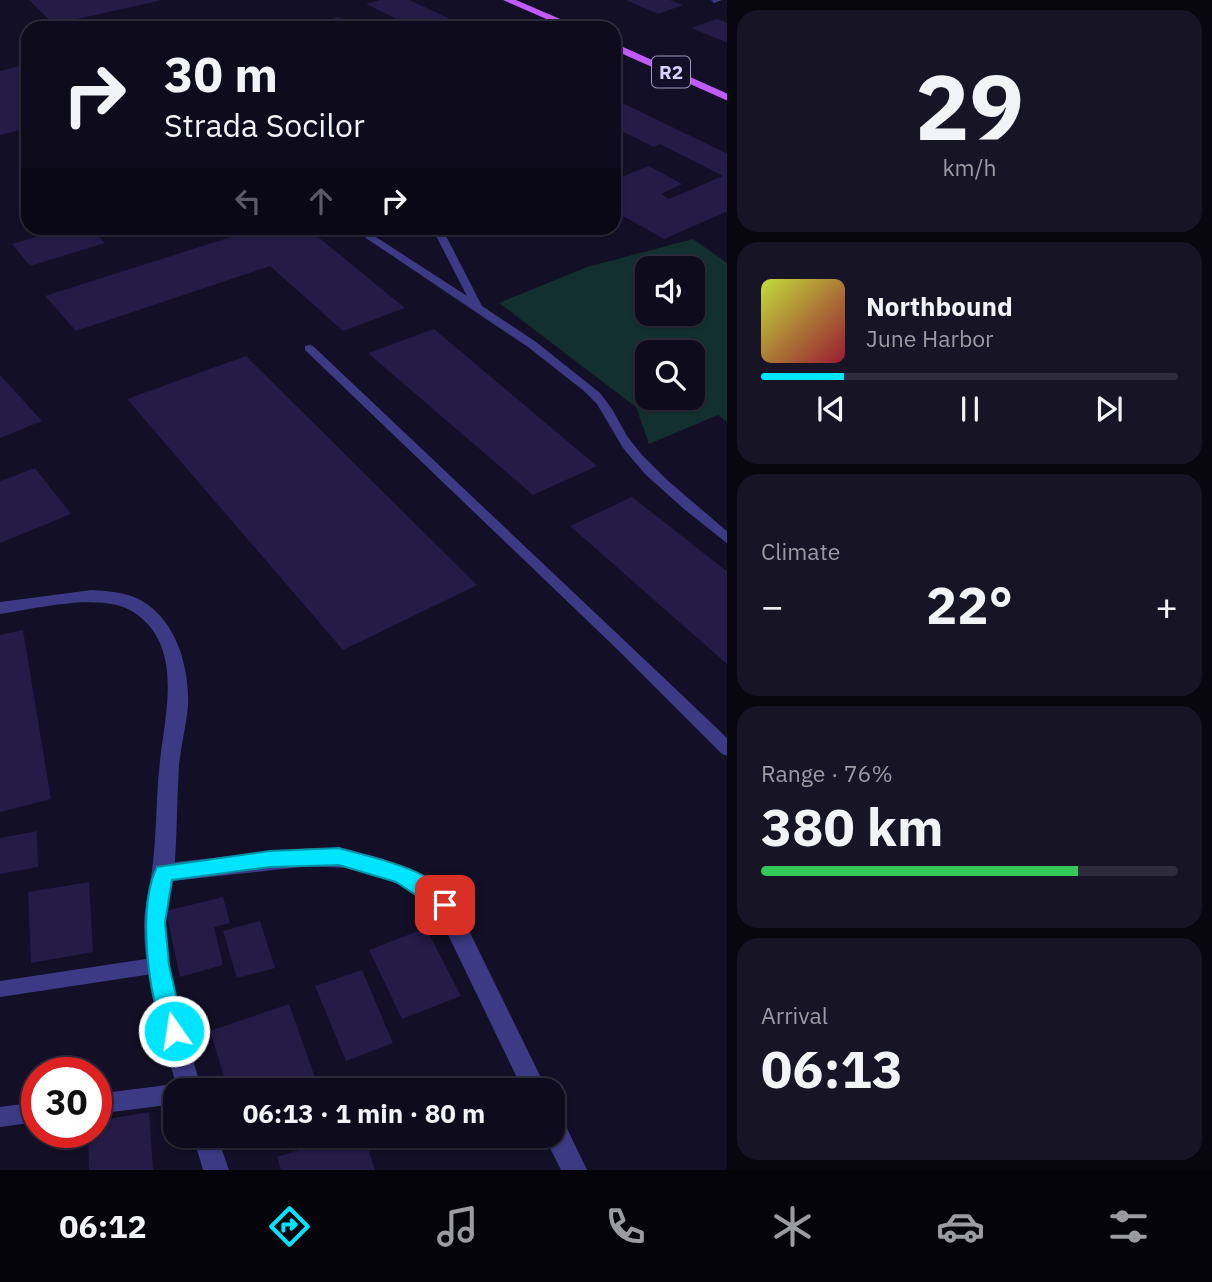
<!DOCTYPE html>
<html lang="en">
<head>
<meta charset="utf-8">
<style>
  :root { --surface:#0e0b1c; --page:#171425; --text:#f1f3f6; --muted:#9b9ba3; --line:#2e2b3b; --accent:#00e5ff }
  body { margin:0; font-family:"IBM Plex Sans",sans-serif; background:var(--page); color:var(--text); height:100vh; display:flex; flex-direction:column; font-size:26px; white-space:nowrap }
  * { box-sizing:border-box; margin:0 }
  p { font-size:23px; color:var(--muted) }
  .icon { flex:none; width:38px; height:38px; fill:none; stroke:currentColor; stroke-width:2; stroke-linecap:round; stroke-linejoin:round }
  .map { position:relative; flex:1; overflow:hidden }
  .panel { display:flex; flex-direction:column; gap:10px; padding:10px; background:#08060f; width:485px }
  .panel>* { flex:none }
  .top-card { position:absolute; left:21px; top:21px; width:600px; height:214px; border-radius:21px; box-shadow:0 2px 5px #0004,0 0 0 2px var(--line); background:#0e0b1c; color:var(--text); overflow:hidden }
  .tools { position:absolute; left:635px; top:256px; display:grid; gap:14px }
  .tools a { display:grid; place-items:center; width:70px; height:70px; border-radius:14px; background:var(--surface); box-shadow:0 2px 5px #0004,0 0 0 2px var(--line); font-size:35px }
  .speed { position:absolute; left:21px; top:1057px; display:flex; gap:14px; font-size:35px; font-weight:700; text-align:center }
  .speed>* { display:grid; place-content:center; width:91px; height:91px; border-radius:50%; background:var(--surface); box-shadow:0 2px 5px #0004,0 0 0 2px var(--line); line-height:1 }
  .speed .limit { border:10px solid #d22; background:#fff; color:#111 }
  .pin { position:absolute; display:grid; place-items:center; width:60px; height:60px; color:#fff; margin:-30px; border-radius:14px; box-shadow:0 4px 10px #0006 }
  .me { position:absolute; width:77px; margin:-38px; rotate:347deg; stroke-linejoin:round; filter:drop-shadow(0 0 5px #0008) }
  .turn { display:flex; align-items:center; gap:24px; height:147px; padding:0 28px; font-size:32px }
  .turn .icon { width:91px; height:91px; stroke-width:2.5 }
  .turn b { display:block; font-size:49px; line-height:60px }
  .lanes { display:flex; align-items:center; height:66px; padding:0 28px; background:#0003; justify-content:center; gap:35px; direction:ltr }
  .lanes .off { opacity:.35 }
  .big { font-size:52px; font-weight:700; line-height:1.1 }
  .panel .card { flex:1; display:flex; flex-direction:column; justify-content:center; gap:10px; min-width:0; padding:0 24px; border-radius:21px; background:var(--page) }
  .panel .dial { align-items:center; gap:0 }
  .dial b { font-size:91px; line-height:1 }
  .song { display:flex; align-items:center; gap:21px }
  .cover { width:84px; height:84px; border-radius:10px; background:linear-gradient(135deg,hsl(70 70% 55%),hsl(350 70% 35%)) }
  .played { height:7px; border-radius:4px; background:linear-gradient(90deg,var(--accent) 20%,var(--line) 20%) }
  .keys { display:flex; justify-content:space-around; direction:ltr }
  .heat { display:flex; justify-content:space-between; align-items:center; font-size:38px; direction:ltr }
  .charge { height:10px; border-radius:5px; background:linear-gradient(90deg,#34c759 76%,var(--line) 0) }
  .trip { position:absolute; left:163px; top:1078px; width:402px; height:70px; border-radius:21px; background:var(--surface); box-shadow:0 2px 5px #0004,0 0 0 2px var(--line); font-weight:700; line-height:70px; text-align:center }
  .dock { display:flex; height:112px; justify-content:space-around; align-items:center; background:#06040b; color:var(--muted) }
  .dock .icon { width:49px; height:49px }
  .dock .selected { color:var(--accent) }
  .dock b { font-size:32px; color:var(--text) }
  main { display:flex; flex:1; min-height:0 }
  .map>svg:first-child { display:block }
  .green { fill:#12302f; fill-rule:evenodd }
  .building { fill:#241b47 }
  .lines { fill:none; stroke-linecap:round; stroke-linejoin:round }
  .service { fill:#3d3a85; fill-rule:evenodd }
  .minor { fill:#3d3a85; fill-rule:evenodd }
  .primary { fill:#c25bff; fill-rule:evenodd }
  .route { fill:#00e5ff; stroke:#0095a6; stroke-width:2 }
  .labels { text-anchor:middle; stroke-width:7; stroke-linejoin:round; paint-order:stroke }
  .shield { fill:#130f26; stroke:#9e99be; stroke-width:2 }
  .shield-label { font-size:19px; font-weight:bold; fill:#d9d4ff }
</style>
</head>
<body>
<main>
<div class="map">
<svg width="728" height="1170" viewBox="0 0 728 1170">
  <rect width="100%" height="100%" fill="#130f26"/>
  <path class="green" d="M693 239 727 263V422L718 415 649 444 636 407 499 303 587 267ZM648 268H693V313H648ZM648 352H693V397H648Z"/>
  <path class="building" d="M29 0H159V1L54 24Z
    M380 0H410L458 23 442 28H415L366 4Z
    M626 0H670L683 5 658 14Z
    M337 17 361 28H309Z
    M717 19 728 23V43L691 28Z
    M28 64V128L0 135V71Z
    M614 99 728 154V211L664 239 614 211V180L649 166 682 184 661 194 669 199 723 176 660 144 654 147 614 127Z
    M60 228H108L94 232 105 243 30 266 12 244 62 229Z
    M259 228H307L405 308 343 331 270 266 76 331 45 296Z
    M434 329 597 466 533 495 368 353Z
    M246 356 477 585 343 650 127 399Z
    M0 375 42 421 0 438Z
    M35 468 71 514 0 543V481Z
    M632 497 728 572V665L570 526Z
    M23 630 51 799 0 812V635Z
    M37 831 38 867 0 874V838Z
    M89 882 93 952 31 963 28 892Z
    M223 897 230 923 214 927 223 965 180 977 166 911Z
    M260 921 275 968 237 978 223 931Z
    M426 928 461 996 402 1019 369 950Z
    M362 970 393 1043 346 1061 315 986Z
    M289 1004 319 1089 228 1090 210 1031Z
    M149 1112 153 1170H89L88 1132H96V1121Z
    M344 1136H364L375 1170H281L277 1157Z"/>
  <g class="lines">
    <path class="service" d="M711 0H722L714 3Z
      M351 228H362L467 296 432 228H442L482 306 536 342 600 393 612 409 627 436 642 455 667 480 728 532V544L684 509 645 474 623 448 597 404 584 391 528 347Z
      M309 345 313 346 682 695 728 739V756L722 754 620 652 305 350V346Z
      M159 957 165 959 168 965 165 971 159 973 0 997V981Z
      M175 1084 183 1090H175V1104L96 1114V1094Z
      M37 1102V1122L0 1127V1107Z"/>
    <path class="minor" d="M92 590C106 591 121 592 134 597 175 614 190 666 188 707 186 726 181 746 179 765 177 798 177 830 175 862L310 848 346 850 381 858 421 875 453 898 547 1090H523L437 912 406 888 378 875 346 868 310 866 173 881C170 895 166 910 166 924 167 981 186 1036 202 1090H178C162 1037 144 981 144 925 144 904 151 883 153 862 157 828 156 795 160 761 165 714 184 647 135 613 103 591 36 609 0 614V602Z
      M553 1115 562 1118 587 1170H561L544 1136H553Z
      M193 1136H217L229 1170H203Z"/>
    <path class="primary" d="M503 0H516L581 28H567Z
      M614 43 728 94V101L614 50Z"/>
  </g>
  <path class="route" d="M339 848C373 858 438 869 455 905L452 911 445 914 396 882 339 865 270 867 172 880 165 922 169 965 184 1031 181 1038 174 1041 166 1038C148 997 137 908 157 867L270 851Z"/>
  <g class="labels">
    <rect class="shield" x="652" y="56.5" width="38" height="31" rx="5"/>
    <g class="shield-label">
      <text x="671" y="79">R2</text>
    </g>
  </g>
</svg>
<div class="tools">
<a><svg class="icon" aria-label="sound" viewBox="0 0 24 24"><path d="M4 9h4l5-4v14l-5-4H4zM17 9q2 3 0 6"/></svg></a>
<a><svg class="icon" aria-label="search" viewBox="0 0 24 24"><circle cx="10" cy="10" r="6"/><path d="M15 15l6 6"/></svg></a>
</div>
<div class="speed"><div class="limit">30</div></div>
<div class="pin" style="left:445px;top:905px;background:#d93025"><svg class="icon" aria-label="arrive" viewBox="0 0 24 24"><path d="M6 21V4h12l-3 4 3 4H6"/></svg></div>
<svg class="me" style="left:174px;top:1031px" viewBox="-20 -20 40 40"><circle r="17" fill="#00e5ff" stroke="#fff" stroke-width="3"/><path d="M0-11L8 9 0 5-8 9z" fill="#fff"/></svg>
<div class="trip">06:13 · 1 min · 80 m</div>
<div class="top-card">
<div class="turn"><svg class="icon" aria-label="right" viewBox="0 0 24 24"><path d="M7 20v-9h11M14 6l5 5-5 5"/></svg><div><b>30 m</b>Strada Socilor</div></div>
<div class="lanes"><svg class="icon off" aria-label="left" viewBox="0 0 24 24"><path d="M17 20v-9H6M10 6l-5 5 5 5"/></svg><svg class="icon off" aria-label="ahead" viewBox="0 0 24 24"><path d="M12 20V5M6 11l6-6 6 6"/></svg><svg class="icon" aria-label="right" viewBox="0 0 24 24"><path d="M7 20v-9h11M14 6l5 5-5 5"/></svg></div>
</div>
</div>
<section class="panel">
<div class="card dial"><b>29</b><p>km/h</p></div>
<div class="card">
<div class="song"><i class="cover"></i><div><b>Northbound</b><p>June Harbor</p></div></div>
<div class="played"></div>
<div class="keys"><svg class="icon" aria-label="previous" viewBox="0 0 24 24"><path d="M18 5L8 12l10 7zM5 5v14"/></svg><svg class="icon" aria-label="pause" viewBox="0 0 24 24"><path d="M8 5v14M16 5v14"/></svg><svg class="icon" aria-label="next" viewBox="0 0 24 24"><path d="M6 5l10 7-10 7zM19 5v14"/></svg></div>
</div>
<div class="card"><p>Climate</p>
<div class="heat"><a>−</a><b class="big">22°</b><a>+</a></div>
</div>
<div class="card"><p>Range · 76%</p><b class="big">380 km</b><div class="charge"></div></div>
<div class="card"><p>Arrival</p><b class="big">06:13</b></div>
</section>
</main>
<nav class="dock">
<b>06:12</b>
<svg class="icon selected" aria-label="directions" viewBox="0 0 24 24"><path d="M12 3l9 9-9 9-9-9zM9 14v-3h6M13 9l2 2-2 2"/></svg>
<svg class="icon" aria-label="music" viewBox="0 0 24 24"><path d="M9 18V5l10-2v13"/><circle cx="6" cy="18" r="3"/><circle cx="16" cy="16" r="3"/></svg>
<svg class="icon" aria-label="phone" viewBox="0 0 24 24"><path d="M5 4h4l2 5-3 2q2 4 5 5l2-3 5 2v4C11 20 4 13 5 4z"/></svg>
<svg class="icon" aria-label="climate" viewBox="0 0 24 24"><path d="M12 3v18M4 7l16 10M4 17L20 7"/></svg>
<svg class="icon" aria-label="car" viewBox="0 0 24 24"><path d="M5 17H2v-5l4-1 3-4h7l3 4 3 1v5h-3M9 17h6M6 11h13"/><circle cx="7" cy="17" r="2"/><circle cx="17" cy="17" r="2"/></svg>
<svg class="icon" aria-label="filters" viewBox="0 0 24 24"><path d="M4 7h16M4 17h16"/><circle cx="9" cy="7" r="2"/><circle cx="15" cy="17" r="2"/></svg>
</nav>
</body>
</html>
